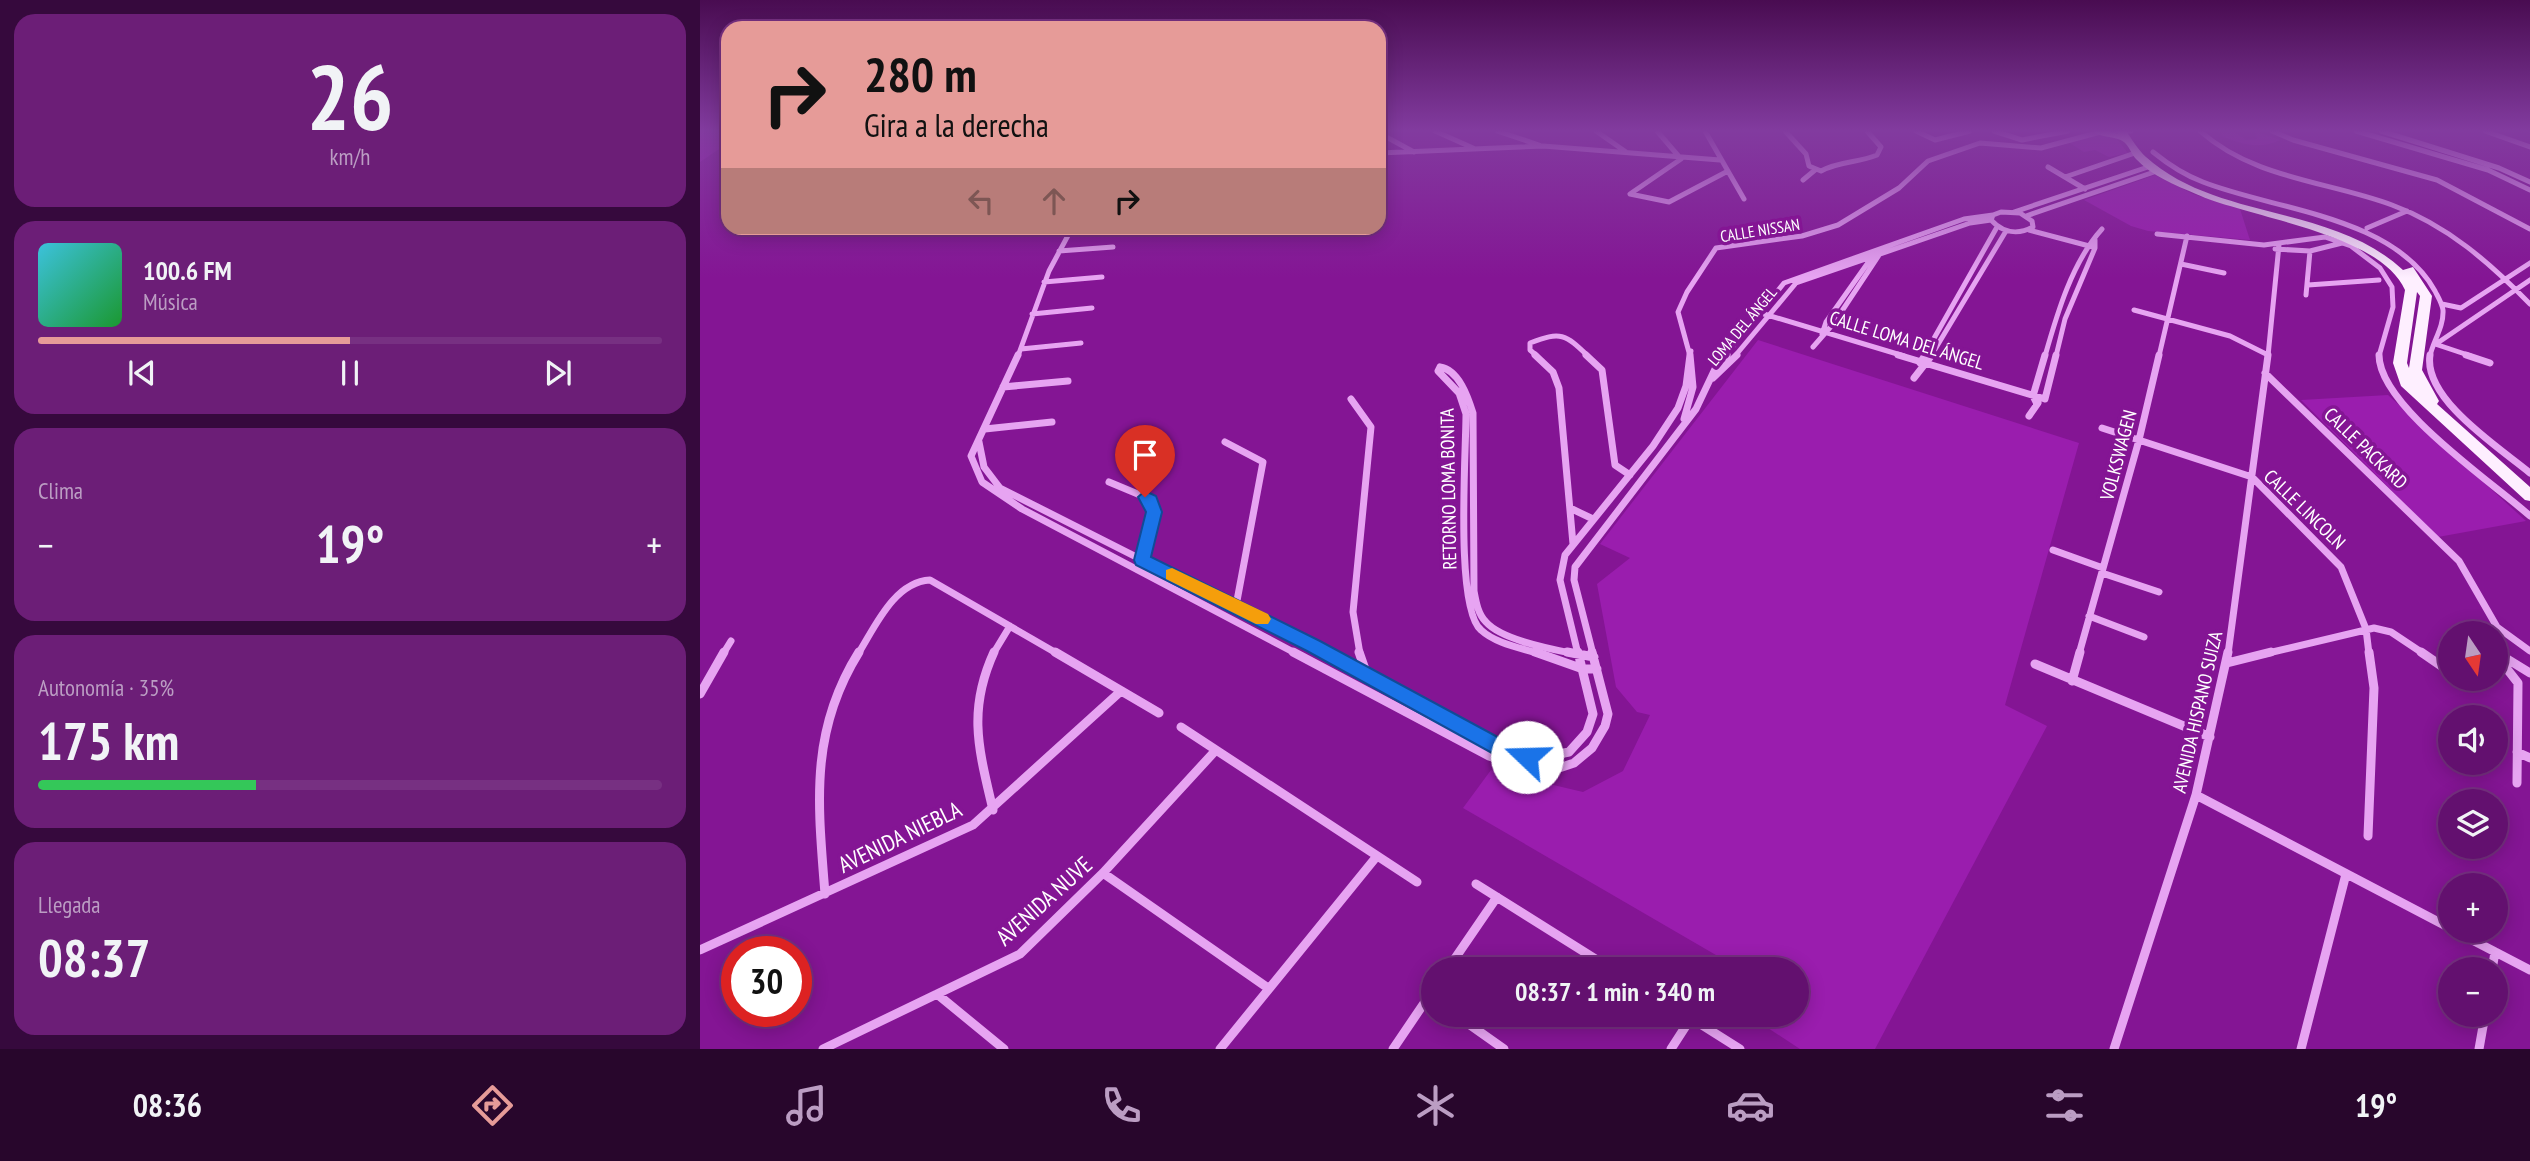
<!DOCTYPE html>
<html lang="es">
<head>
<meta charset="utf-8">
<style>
  :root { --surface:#63106f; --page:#6c1e77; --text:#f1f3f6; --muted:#bb9dc3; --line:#773082; --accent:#e69b98 }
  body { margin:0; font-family:"PT Sans Narrow",sans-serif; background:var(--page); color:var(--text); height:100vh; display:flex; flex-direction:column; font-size:26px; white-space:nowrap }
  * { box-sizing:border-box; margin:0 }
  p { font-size:23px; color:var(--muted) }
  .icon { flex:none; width:38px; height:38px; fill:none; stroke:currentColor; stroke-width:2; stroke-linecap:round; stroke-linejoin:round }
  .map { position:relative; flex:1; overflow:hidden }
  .sheet { display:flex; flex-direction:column; gap:14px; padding:14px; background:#36093d; width:700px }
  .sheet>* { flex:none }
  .banner { position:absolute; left:21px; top:21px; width:665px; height:214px; border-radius:21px; box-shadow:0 4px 18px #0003,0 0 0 2px var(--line); background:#e69b98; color:#111; overflow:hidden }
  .needle { width:46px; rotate:167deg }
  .fabs { position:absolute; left:1738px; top:621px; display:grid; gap:14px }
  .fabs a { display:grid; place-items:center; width:70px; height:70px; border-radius:50%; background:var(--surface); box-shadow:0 4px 18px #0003,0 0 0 2px var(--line); font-size:35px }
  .speed { position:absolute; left:21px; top:936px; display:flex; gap:14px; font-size:35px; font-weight:700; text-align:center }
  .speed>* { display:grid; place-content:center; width:91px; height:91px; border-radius:50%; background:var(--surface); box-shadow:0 4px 18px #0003,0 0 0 2px var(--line); line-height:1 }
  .speed .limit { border:10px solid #d22; background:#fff; color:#111 }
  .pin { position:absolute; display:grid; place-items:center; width:60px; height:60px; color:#fff; margin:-72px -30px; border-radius:50% 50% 50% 0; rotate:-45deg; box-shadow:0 0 7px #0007 }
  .pin .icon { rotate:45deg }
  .me { position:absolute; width:77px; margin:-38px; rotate:291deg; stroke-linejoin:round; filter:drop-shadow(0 0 5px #0008) }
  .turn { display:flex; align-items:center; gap:24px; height:147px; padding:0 28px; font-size:32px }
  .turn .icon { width:91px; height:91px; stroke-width:2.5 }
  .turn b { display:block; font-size:49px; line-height:60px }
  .lanes { display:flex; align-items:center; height:66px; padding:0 28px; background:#0003; justify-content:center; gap:35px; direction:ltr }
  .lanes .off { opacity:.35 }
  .big { font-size:52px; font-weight:600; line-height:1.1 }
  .sheet .widget { flex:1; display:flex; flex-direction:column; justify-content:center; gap:10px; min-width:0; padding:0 24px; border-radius:21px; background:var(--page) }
  .sheet .dial { align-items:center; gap:0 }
  .dial b { font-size:91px; line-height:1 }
  .song { display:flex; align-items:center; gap:21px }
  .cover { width:84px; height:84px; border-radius:10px; background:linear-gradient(135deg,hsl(190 70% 55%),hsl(130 70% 35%)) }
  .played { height:7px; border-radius:4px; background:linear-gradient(90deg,var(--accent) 50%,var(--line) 50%) }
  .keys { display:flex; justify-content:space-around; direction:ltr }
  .heat { display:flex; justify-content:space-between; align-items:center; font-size:38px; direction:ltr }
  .charge { height:10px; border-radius:5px; background:linear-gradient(90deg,#34c759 35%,var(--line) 0) }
  .trip { position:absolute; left:721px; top:957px; width:388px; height:70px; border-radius:35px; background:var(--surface); box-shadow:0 4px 18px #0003,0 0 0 2px var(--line); font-weight:600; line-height:70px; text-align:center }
  .menu { display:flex; height:112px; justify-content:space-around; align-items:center; background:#28062c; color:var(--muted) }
  .menu .icon { width:49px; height:49px }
  .menu .current { color:var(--accent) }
  .menu b { font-size:32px; color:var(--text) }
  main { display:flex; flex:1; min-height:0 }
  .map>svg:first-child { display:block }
  .green { fill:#9a1dae }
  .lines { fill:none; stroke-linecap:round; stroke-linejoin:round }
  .street-far2 { stroke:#e7a4f2; stroke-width:5 }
  .street-far1 { stroke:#e7a4f2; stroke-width:7 }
  .street { stroke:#e7a4f2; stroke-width:9 }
  .primary { fill:#feefff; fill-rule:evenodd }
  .route { fill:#1a73e8; stroke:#114b97; stroke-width:2 }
  .slow { fill:#f59e0b }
  .labels { text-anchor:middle; stroke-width:7; stroke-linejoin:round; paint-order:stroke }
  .far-street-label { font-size:16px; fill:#fff; stroke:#841594 }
  .street-label { font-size:19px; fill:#fff; stroke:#841594 }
  .near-street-label { font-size:23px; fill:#fff; stroke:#841594 }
</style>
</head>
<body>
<main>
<section class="sheet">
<div class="widget dial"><b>26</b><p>km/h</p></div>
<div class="widget">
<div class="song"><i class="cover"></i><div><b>100.6 FM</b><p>Música</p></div></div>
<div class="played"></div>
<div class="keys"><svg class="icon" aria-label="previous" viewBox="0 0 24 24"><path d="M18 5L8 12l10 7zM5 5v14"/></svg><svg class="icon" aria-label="pause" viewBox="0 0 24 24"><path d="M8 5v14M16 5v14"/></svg><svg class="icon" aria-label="next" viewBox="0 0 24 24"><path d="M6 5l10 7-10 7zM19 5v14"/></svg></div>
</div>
<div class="widget"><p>Clima</p>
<div class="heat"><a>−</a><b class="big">19°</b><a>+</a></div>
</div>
<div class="widget"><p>Autonomía · 35%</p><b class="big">175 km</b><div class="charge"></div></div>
<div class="widget"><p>Llegada</p><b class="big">08:37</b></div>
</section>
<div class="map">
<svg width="1830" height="1049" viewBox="0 0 1830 1049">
  <rect width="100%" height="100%" fill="#841594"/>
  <path class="green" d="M0 131H28V143L0 162Z
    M1520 131H1533L1546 140 1557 139 1554 131 1580 140C1560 150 1542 144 1523 137Z
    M1393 134 1416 138 1428 153 1409 157 1395 150 1384 152 1368 142Z
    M1455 175 1493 194 1540 209 1550 240 1448 231 1431 226 1384 200Z
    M1058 340 1379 443 1305 705 1347 726 1175 1049H1100L1068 1028 1075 1015H1097V970L1040 969 763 808 791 770 883 792 923 771 950 715 937 712 916 687 897 584 930 558 900 544Z
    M1688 395 1826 521 1738 537 1601 400Z"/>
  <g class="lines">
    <path class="street-far2" d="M735 131 773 148
      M797 131 839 145
      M896 131 926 152
      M957 131 981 159 930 194 969 202 1028 171
      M1005 131 1044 199
      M1085 131 1106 154 1109 166 1121 171C1139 161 1158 163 1177 155L1181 147 1167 131
      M1216 131 1235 140 1270 131
      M1294 131 1322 140 1368 131
      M1409 131H1431
      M1500 131C1554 179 1627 181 1692 205 1747 225 1790 263 1830 304
      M1572 131 1593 140 1737 180 1830 229
      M1656 131 1788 170 1830 190
      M1681 131 1799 168 1830 182
      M1785 131 1830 147
      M679 133 714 152
      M1453 152C1469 165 1484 175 1503 182 1574 210 1694 216 1735 291 1738 297 1742 303 1743 310 1744 327 1733 341 1730 356
      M679 153 843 146 1020 160
      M1348 167 1385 189
      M1365 177 1435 153
      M1103 180 1115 170
      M1301 212 1320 213 1332 221 1333 227C1318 235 1303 233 1291 220L1293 215Z
      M1314 212 1451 166
      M1326 216 1457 171
      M1667 228 1707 211
      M1329 230 1393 247
      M1457 234 1564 245 1625 237 1651 246 1680 268 1692 287 1693 307 1679 356
      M1575 249 1610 251 1642 243
      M359 251 413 247
      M1481 264 1524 273
      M344 282 402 277
      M1608 285 1679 280
      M1606 295 1610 251
      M1742 304 1761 308 1830 263
      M1434 310 1530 336 1568 355
      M332 314 392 308
      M1064 314 1204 356
      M1122 334 1126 322 1172 257
      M1735 344 1771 356
      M1736 344 1830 280
      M1113 347 1134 323 1179 255
      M321 349 381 343
      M318 356 349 271 372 228
      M837 356 830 350V343C861 331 865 334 888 356
      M990 356 978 312 987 292 1016 248 1102 236 1138 225 1199 188 1228 161 1280 143 1341 148 1404 131
      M990 356 991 351
      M1025 356 1084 283 1264 219 1293 215
      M1035 356 1096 283 1270 223 1291 220
      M1224 356 1297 227
      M1231 356 1306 231
      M1345 356C1357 314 1372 262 1402 229
      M1356 356 1365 319 1395 248V240
      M1459 356 1487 236
      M1568 356 1579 245"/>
    <path class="street-far1" d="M318 355 271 456 282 482 322 509 597 654
      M835 355 853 372 859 388 873 544
      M886 355 902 370 915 465 930 475
      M1198 355 1345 399
      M1679 355C1679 406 1792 482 1830 516
      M1730 355C1723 399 1800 448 1830 473
      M1766 355 1790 363
      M1220 363 1225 355
      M740 367 738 371 759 393 766 414C766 453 755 608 781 630 796 644 822 648 840 654
      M740 367C759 370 768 397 773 413L774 591C776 602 778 614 786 622 802 640 851 649 875 654
      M1565 373 1759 561 1797 627 1803 654
      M1013 378 1037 355
      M1214 378 1232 355
      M303 387 368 381
      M651 399 671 427 653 612 660 654
      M1345 399 1356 355
      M1337 404 1333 396 1345 355
      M1329 416 1338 403
      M984 419 993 387 990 355
      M1402 428 1552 477 1641 567 1666 629 1669 654
      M285 429 352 422
      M279 442 284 467 300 488 628 654
      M525 442 563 462 536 606
      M409 482 445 497 454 506 440 563
      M870 508 893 519
      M1353 550 1403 568
      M1402 573 1459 592
      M1389 616 1444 637
      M1797 627 1830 651
      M23 654 31 641
      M158 654C175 627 194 582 230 580L358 654
      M293 654 310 626
      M878 654 860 580 865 555 953 446 978 408 986 386 990 355
      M893 654 874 580 875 567 996 409 1015 369 1027 355
      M1379 654 1439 440 1459 355
      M1528 654 1568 355
      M1564 654 1674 628 1691 632 1724 654"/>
    <path class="street" d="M355 652 459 713
      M593 652 789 756 837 772 850 771 874 763 892 748 905 726 908 714 892 652
      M625 652 799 747 844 757 869 752 887 732 893 714 878 652
      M659 652 667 675
      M835 652 883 669H897
      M867 652 894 657
      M1721 652 1750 672
      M1803 652 1804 657
      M1804 657 1830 673
      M1800 660 1818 683 1817 783
      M1527 663 1571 652
      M1335 664 1510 737
      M1372 681 1380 652
      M0 694 24 652
      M481 727 717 882
      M1817 752 1830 758
      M1496 795 1750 928
      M293 810C279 750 267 711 294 652
      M1668 836 1674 688 1669 652
      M403 873 568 988
      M776 884 913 970
      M125 894C118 804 109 732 159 652
      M1755 931 1830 970
      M0 950 273 825 421 691
      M747 970 797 897
      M1792 970 1795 952
      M237 994 304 1049
      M756 1015 804 1049
      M986 1015 1040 1049
      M123 1049 320 954 403 873 516 750
      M520 1049 677 856
      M693 1049 733 990
      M971 1049 991 1018
      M1414 1049 1496 795 1528 652
      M1601 1049 1646 874
      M1779 1049 1785 1015"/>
    <path class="primary" d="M1407 131 1418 134 1416 131H1426C1432 139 1438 150 1446 157 1517 221 1632 204 1703 270L1713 267 1732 296 1722 370 1739 401 1737 404 1830 487V501L1825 500 1701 386 1693 363 1705 290C1680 233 1549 218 1496 194 1475 185 1452 176 1436 159 1432 155 1429 146 1424 142 1416 136 1402 138 1394 132ZM1717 292 1720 296 1709 368 1707 363Z"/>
  </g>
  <linearGradient id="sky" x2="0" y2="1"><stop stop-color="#490c51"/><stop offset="0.47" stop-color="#823b9f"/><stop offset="1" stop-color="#823b9f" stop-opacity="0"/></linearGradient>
  <rect width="1830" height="278" fill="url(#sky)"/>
  <path class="route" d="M445 491 456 496 462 512 451 557 620 641 805 741 834 751 837 757 834 763 827 766 792 753 607 651 436 565 434 560 446 512 438 497Z"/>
  <path class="slow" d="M472 568 568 614 571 619 568 624H556L466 579V570Z"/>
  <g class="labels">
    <g class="far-street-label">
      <text transform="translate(1060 230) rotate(-9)" y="6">CALLE NISSAN</text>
      <text transform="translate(1042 326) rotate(-50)" y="6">LOMA DEL ÁNGEL</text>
    </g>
    <g class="street-label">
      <text transform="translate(1207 340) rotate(17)" y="7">CALLE LOMA DEL ÁNGEL</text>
      <text transform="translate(1666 448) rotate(44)" y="7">CALLE PACKARD</text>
      <text transform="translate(1418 455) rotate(-75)" y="7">VOLKSWAGEN</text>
      <text transform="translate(748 489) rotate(-91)" y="7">RETORNO LOMA BONITA</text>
      <text transform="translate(1605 509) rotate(44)" y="7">CALLE LINCOLN</text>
      <text transform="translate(1497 712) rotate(-77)" y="7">AVENIDA HISPANO SUIZA</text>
    </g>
    <g class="near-street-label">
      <text transform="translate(200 837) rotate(-26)" y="8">AVENIDA NIEBLA</text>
      <text transform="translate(344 901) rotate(-42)" y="8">AVENIDA NUVE</text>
    </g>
  </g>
</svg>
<div class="fabs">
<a><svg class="needle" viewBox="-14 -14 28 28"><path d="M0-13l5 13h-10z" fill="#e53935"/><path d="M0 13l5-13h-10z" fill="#bb9dc3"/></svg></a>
<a><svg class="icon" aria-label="sound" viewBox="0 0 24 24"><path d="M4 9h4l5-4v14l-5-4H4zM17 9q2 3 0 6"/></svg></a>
<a><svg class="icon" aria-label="layers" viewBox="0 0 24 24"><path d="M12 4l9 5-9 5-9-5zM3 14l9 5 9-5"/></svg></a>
<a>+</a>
<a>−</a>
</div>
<div class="speed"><div class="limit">30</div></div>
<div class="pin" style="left:445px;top:497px;background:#d93025"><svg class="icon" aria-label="arrive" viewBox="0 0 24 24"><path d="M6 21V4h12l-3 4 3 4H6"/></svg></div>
<svg class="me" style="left:827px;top:757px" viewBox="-20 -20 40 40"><circle r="19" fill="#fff"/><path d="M0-13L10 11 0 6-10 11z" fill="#1a73e8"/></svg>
<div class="trip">08:37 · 1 min · 340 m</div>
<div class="banner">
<div class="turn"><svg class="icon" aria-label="right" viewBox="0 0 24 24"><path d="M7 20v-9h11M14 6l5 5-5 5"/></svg><div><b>280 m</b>Gira a la derecha</div></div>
<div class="lanes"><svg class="icon off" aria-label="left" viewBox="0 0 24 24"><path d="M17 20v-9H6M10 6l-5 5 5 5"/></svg><svg class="icon off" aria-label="ahead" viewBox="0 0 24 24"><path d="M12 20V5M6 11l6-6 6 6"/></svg><svg class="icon" aria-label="right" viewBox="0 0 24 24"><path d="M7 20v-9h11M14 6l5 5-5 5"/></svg></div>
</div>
</div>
</main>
<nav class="menu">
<b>08:36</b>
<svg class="icon current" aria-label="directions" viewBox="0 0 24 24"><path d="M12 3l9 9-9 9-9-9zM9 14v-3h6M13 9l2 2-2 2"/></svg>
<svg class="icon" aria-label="music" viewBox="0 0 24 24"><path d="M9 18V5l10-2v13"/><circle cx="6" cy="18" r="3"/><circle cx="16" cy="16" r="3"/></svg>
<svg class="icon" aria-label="phone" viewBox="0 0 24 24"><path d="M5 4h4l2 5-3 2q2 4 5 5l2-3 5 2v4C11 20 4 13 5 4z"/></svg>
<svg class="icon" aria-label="climate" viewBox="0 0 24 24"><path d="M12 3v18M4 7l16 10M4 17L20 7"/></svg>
<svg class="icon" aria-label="car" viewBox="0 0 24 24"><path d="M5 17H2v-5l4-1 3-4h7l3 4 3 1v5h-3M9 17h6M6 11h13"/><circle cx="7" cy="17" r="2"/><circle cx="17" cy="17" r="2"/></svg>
<svg class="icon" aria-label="filters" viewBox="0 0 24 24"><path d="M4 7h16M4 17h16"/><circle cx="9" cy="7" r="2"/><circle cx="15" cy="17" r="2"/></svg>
<b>19°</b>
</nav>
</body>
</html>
